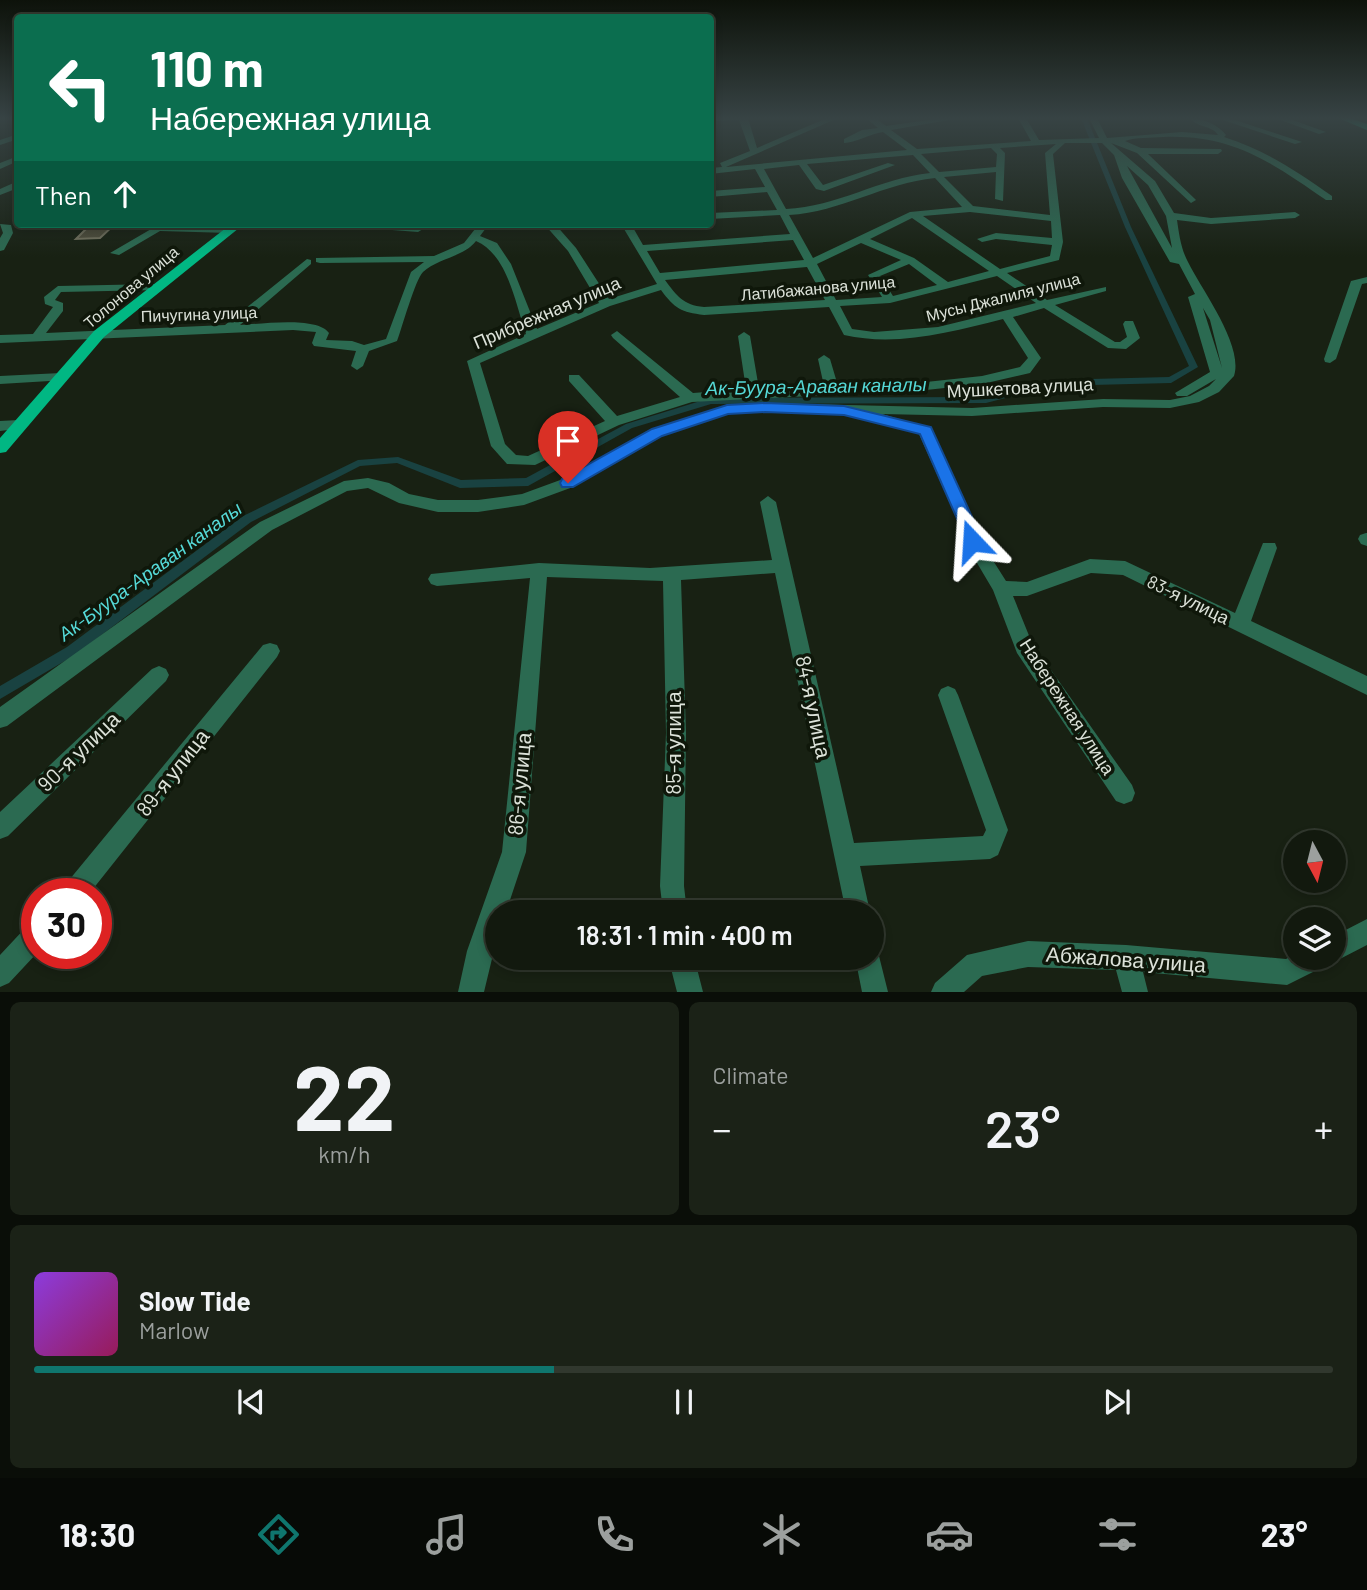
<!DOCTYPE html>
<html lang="en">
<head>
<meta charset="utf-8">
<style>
  :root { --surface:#12190e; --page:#1b2217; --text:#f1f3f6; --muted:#9ca09e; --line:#31382e; --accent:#0f766e }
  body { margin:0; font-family:Barlow,sans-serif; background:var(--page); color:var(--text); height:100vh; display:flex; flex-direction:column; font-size:26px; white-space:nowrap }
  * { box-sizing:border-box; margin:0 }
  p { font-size:23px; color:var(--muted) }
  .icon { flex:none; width:38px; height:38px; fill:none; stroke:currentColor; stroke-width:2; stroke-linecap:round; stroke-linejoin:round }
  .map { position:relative; height:992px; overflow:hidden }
  .side { display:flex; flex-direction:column; gap:10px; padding:10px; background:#0a0e08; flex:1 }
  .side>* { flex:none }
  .banner { position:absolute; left:14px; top:14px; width:700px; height:214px; border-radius:7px; box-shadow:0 4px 10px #0003,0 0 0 2px var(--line); background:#0b6e4f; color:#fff; overflow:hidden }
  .needle { width:46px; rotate:173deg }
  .buttons { position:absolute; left:1283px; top:830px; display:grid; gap:14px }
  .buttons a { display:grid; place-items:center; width:63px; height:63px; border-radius:50%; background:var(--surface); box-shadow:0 4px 10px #0003,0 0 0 2px var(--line); font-size:35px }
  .speed { position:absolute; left:21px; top:878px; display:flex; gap:14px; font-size:35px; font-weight:700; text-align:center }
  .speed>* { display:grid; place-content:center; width:91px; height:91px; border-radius:50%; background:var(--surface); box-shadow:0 4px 10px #0003,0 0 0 2px var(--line); line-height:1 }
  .speed .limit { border:10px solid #d22; background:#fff; color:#111 }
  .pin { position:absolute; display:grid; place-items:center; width:60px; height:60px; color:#fff; margin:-72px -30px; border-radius:50% 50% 50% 0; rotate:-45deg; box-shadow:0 0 7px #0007 }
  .pin .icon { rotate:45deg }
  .me { position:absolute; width:77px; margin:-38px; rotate:340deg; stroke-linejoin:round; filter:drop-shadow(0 0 5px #0008) }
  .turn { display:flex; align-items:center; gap:24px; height:147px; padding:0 21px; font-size:32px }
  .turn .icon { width:91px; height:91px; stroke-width:2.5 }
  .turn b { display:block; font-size:49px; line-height:60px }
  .then { display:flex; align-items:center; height:66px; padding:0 21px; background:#0003; gap:14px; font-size:26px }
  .big { font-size:52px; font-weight:600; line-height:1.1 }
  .side .widget { flex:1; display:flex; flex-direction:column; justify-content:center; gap:10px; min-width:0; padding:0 24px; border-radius:10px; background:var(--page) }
  .side .dial { align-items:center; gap:0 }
  .dial b { font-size:91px; line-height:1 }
  .song { display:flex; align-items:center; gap:21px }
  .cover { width:84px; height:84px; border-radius:10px; background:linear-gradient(135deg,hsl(270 70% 55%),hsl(330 70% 35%)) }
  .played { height:7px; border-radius:4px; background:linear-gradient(90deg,var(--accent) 40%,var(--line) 40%) }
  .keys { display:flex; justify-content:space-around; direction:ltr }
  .heat { display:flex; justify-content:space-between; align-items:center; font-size:38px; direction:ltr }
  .side .tiles { flex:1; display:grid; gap:10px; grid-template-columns:1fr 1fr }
  .widget:last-child { grid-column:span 2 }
  .trip { position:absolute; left:485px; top:900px; width:399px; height:70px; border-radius:35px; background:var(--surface); box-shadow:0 4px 10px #0003,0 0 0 2px var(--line); font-weight:600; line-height:70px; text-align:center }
  .tab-bar { display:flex; height:112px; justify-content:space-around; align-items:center; background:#070a06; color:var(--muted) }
  .tab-bar .icon { width:49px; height:49px }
  .tab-bar .current { color:var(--accent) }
  .tab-bar b { font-size:32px; color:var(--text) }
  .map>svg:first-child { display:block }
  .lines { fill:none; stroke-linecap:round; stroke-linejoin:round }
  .canal { fill:#194241; fill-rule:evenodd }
  .building { fill:#4e4d3b; stroke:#71705d; stroke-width:2 }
  .minor { fill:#2b6a51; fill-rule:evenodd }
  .major { fill:#01b783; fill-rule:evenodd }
  .route { fill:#1a73e8; stroke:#114b97; stroke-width:2 }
  .labels { text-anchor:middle; stroke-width:7; stroke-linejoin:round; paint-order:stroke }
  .far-street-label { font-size:16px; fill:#dce2d9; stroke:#0f170a }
  .street-label { font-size:18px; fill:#dce2d9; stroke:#0f170a }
  .water-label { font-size:19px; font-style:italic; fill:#55d9d7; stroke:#0f170a }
  .near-street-label { font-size:21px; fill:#dce2d9; stroke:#0f170a }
</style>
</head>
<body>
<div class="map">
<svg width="1367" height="992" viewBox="0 0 1367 992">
  <rect width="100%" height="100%" fill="#182113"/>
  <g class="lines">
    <path class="canal" d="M1081 118H1087L1131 227 1198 367 1171 383 1052 386 986 403 711 404 632 428 528 486 460 488 397 463 360 466 251 522 75 655 0 699V686L67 647 243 516 358 460 398 457 461 480 526 478 626 424 710 398 986 397 1052 380 1169 377 1189 366 1125 227Z"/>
  </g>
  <path class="building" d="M91 224H115L100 238 76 239Z"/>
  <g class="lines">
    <path class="minor" d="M710 118H748L757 148 827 118H838L726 167 907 150 883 132C870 134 855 143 844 143V139L862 130 878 128 866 118H875L886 126 942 118H961L891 130 917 149 1031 141 1018 118H1026L1039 140 1099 138 1089 118H1097L1107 138 1182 132 1218 135C1212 125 1197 128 1190 118 1202 118 1219 125 1226 135L1224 137C1267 151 1296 171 1332 196V200H1326C1271 162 1232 134 1163 137 1151 138 1136 137 1125 141L1141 148 1221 149 1222 151 1218 154H1148L1194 198 1196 200 1191 203 1137 153 1111 143 1155 181 1174 213 1211 218 1295 212 1300 215 1295 218 1211 224 1177 220C1179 234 1181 249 1188 262 1201 289 1244 345 1234 376L1219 392 1199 402 1170 408 1103 407 972 416 882 414 930 428 978 530 980 540 1006 581 1027 582 1090 559 1125 561 1235 613 1263 543H1275L1277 548 1251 621 1367 676V695L1123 575 1091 573 1027 596H1013L1032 643 1132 785 1135 793 1132 801 1124 804 1116 801 1017 653 993 590 964 541 962 530 919 434 875 421 873 418 878 414 765 411 728 413 662 435 573 487 524 505 478 512H438L399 503 368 488 347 491 272 530 7 726 0 728V707L260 522 344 481 368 478 389 483 409 494 438 500H478L522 494 563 479 652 429 727 405 765 403 972 408 1103 399 1170 400 1190 396 1209 386 1216 379 1187 396H1177L1175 393 1210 372 1188 297 1195 294 1179 264 1170 262 1122 178 1114 155 1102 143H1065L1053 154 1063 242 1059 260 1007 273 1047 300 1106 287V291L1055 305 1115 342H1120L1127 337 1123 324 1125 321H1133L1140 338 1126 349 1108 348 1044 308 1013 317 1041 358 1030 373 982 384 926 390 692 402 619 425 535 465 507 464 491 446 467 361 526 334C515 303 508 255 476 241 464 257 438 258 423 272 415 280 402 328 397 341L369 351 363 366 357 370 351 366 356 351 314 346 312 343 316 332 293 330 0 343V335L33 334 53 307 45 304 44 297 58 286 156 284 162 287 156 290 61 292 55 300 63 303V311L46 333 225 325 307 259 311 260V264L240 325C261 324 317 316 329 333L326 340 352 341 364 345 386 339 411 272 424 262 320 263 316 262V258L434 256 464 243 479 224H489L480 236 497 243 511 264 537 329 599 303 568 251 544 224H555L576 248 609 299 657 284 621 224H631L643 245 790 234 780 215 710 219V213L777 210 767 192 710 197V191L765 187 755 169 710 174V168L722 167 720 163 750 151 739 120 710 121ZM1056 144 1045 153 1050 215 973 206 944 177 996 172 995 199 1003 201 1005 153 1000 148ZM991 148 997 154 996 167 939 172 921 154ZM913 155 930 173C880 178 837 207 786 209L764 169 799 165 816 189 824 191 895 165 888 163 823 185 807 164ZM1127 166 1148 185 1166 216 1172 248ZM935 178 962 207 910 212 813 258 789 215C841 212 884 183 935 178ZM970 212 1051 221 1052 238 996 233 977 239 982 242 996 239 1052 245 1050 256 1000 269 923 216ZM912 218 989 271 948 282 914 258 870 239ZM793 240 804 260 660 273 647 251ZM861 243 901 260 868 275 882 297 836 300 817 264ZM909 264 937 285 893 296 880 276ZM807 267 825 300 704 307C683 305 677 296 665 280ZM997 276 1036 303 938 327 874 332 852 329 840 306 890 303ZM661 290C675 309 681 312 704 315L829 307 844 335C897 347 951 332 1003 319L1028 358 1020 367 982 376 926 382 838 386 830 359 824 355 818 359 824 386 759 389 750 336 744 332 738 336 746 389 693 393 617 331 611 335 613 338 680 397 617 416 579 375H569V381L605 421 528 456 516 455 505 444 480 363 610 306ZM1203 308 1210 320 1222 368Z
      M1217 118H1229L1302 142 1295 144Z
      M1275 118H1287L1326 132 1319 134Z
      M18 134V139L0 145V140Z
      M18 156V161L0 169V163Z
      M18 181V188L0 195V189Z
      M0 224 11 225 13 233 4 250 0 251V238L3 233Z
      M348 224C367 224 408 220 423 229L418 232 353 227Z
      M158 225 230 227 235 230 230 233 160 231 119 255 110 253Z
      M1367 277V283L1362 284 1336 359 1330 363 1325 362 1324 359 1351 281Z
      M61 373 66 374V380L0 384V376Z
      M19 420 24 422 26 425 24 428 0 431V421Z
      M768 496 776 502 854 843 983 836 986 830 938 695 941 689 948 686 955 689 958 695 1008 830 998 855 990 859 860 866 870 912H846L775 573 681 580 686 733 684 886 687 912H663L660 886 666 733 663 581 547 577 526 852 506 912H497V938L484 992H458L467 951 502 852 530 578 437 586 431 584 428 579 431 574 539 563 650 568 772 560 760 502Z
      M1366 533H1367V546L1361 544 1358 539 1360 535Z
      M270 643 277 645 280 651 277 657 89 894H62L65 885 263 645Z
      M159 666 166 669 169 675 166 681 8 836 0 839V812L152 669Z
      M1367 919V945L1334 962 1328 959 1325 966 1287 985 1143 972 1148 992H1122L1116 970 1028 967 982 976 964 992H931L935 983 967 955 1028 941 1126 945 1286 959 1295 954V957H1334V936Z
      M37 922V953L9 983 0 987V955L28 925Z
      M872 946 877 948 888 992H862L855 957H872Z
      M668 957H694L703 992H677Z"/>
    <path class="major" d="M1338 118H1350L1367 124V130Z
      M231 224H244L104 337 6 452 0 453V438L94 331Z"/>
  </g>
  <linearGradient id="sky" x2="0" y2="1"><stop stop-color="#0d120a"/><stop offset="0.46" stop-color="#374344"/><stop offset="1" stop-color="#374344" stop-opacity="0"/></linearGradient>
  <rect width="1367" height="257" fill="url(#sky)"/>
  <path class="route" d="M765 403 844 406 931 427 978 530 981 541 978 546H966L962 530 920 434 844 415 765 412 728 414 662 436 573 487H562L560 483 562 479 652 429 727 405Z"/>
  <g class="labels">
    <g class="far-street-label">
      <text transform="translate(131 287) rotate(-40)" y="6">Толонова улица</text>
      <text transform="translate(818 288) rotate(-5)" y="6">Латибажанова улица</text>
      <text transform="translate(1003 297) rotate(-14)" y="6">Мусы Джалиля улица</text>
      <text transform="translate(199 314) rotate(-2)" y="6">Пичугина улица</text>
    </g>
    <g class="street-label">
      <text transform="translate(547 313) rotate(-23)" y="6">Прибрежная улица</text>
      <text transform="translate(1020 388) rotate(-3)" y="6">Мушкетова улица</text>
      <text transform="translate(1188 600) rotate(26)" y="6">83-я улица</text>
      <text transform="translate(1067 707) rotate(57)" y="6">Набережная улица</text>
    </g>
    <g class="water-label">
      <text transform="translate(816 386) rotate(-1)" y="7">Ак-Буура-Араван каналы</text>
      <text transform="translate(150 571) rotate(-36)" y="7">Ак-Буура-Араван каналы</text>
    </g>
    <g class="near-street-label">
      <text transform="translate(813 707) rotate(78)" y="7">84-я улица</text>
      <text transform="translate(674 743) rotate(-90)" y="7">85-я улица</text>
      <text transform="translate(79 752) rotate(-44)" y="7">90-я улица</text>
      <text transform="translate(173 773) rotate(-52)" y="7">89-я улица</text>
      <text transform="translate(520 784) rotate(-85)" y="7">86-я улица</text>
      <text transform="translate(1126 960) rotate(4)" y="7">Абжалова улица</text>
    </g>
  </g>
</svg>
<div class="buttons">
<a><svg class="needle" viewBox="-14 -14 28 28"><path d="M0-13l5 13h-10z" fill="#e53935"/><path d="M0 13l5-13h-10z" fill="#9ca09e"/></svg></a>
<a><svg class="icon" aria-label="layers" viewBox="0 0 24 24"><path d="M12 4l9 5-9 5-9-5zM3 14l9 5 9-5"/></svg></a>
</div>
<div class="speed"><div class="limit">30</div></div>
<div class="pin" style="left:568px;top:483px;background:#d93025"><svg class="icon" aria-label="arrive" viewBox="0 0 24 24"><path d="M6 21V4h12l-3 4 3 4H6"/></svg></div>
<svg class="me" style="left:972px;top:541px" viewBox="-20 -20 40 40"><path d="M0-17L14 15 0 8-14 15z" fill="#1a73e8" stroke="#fff" stroke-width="4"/></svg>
<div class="trip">18:31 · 1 min · 400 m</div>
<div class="banner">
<div class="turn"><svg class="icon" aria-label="left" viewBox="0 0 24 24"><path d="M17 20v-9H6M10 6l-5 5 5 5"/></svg><div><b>110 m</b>Набережная улица</div></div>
<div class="then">Then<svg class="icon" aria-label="ahead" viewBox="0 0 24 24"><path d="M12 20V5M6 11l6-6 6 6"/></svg></div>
</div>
</div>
<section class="side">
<div class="tiles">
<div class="widget dial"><b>22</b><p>km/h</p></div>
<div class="widget"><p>Climate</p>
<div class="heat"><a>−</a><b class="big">23°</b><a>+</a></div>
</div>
<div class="widget">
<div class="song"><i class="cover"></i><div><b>Slow Tide</b><p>Marlow</p></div></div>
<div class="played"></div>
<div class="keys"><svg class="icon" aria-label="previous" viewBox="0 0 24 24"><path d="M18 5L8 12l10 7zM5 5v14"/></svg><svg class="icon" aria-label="pause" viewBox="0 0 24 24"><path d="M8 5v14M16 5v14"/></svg><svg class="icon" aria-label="next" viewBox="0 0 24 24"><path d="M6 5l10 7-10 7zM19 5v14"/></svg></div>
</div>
</div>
</section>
<nav class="tab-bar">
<b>18:30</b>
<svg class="icon current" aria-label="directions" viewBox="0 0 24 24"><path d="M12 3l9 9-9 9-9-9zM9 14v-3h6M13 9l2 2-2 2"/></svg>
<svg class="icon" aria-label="music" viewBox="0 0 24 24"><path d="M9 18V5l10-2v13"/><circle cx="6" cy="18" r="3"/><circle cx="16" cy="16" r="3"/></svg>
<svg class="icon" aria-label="phone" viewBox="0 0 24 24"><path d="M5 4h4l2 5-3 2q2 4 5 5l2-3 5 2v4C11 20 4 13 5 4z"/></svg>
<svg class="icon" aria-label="climate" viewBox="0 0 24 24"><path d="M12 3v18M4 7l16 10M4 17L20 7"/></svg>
<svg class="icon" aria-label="car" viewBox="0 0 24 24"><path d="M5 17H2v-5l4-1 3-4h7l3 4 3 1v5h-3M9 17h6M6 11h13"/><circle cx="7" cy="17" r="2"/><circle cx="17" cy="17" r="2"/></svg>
<svg class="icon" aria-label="filters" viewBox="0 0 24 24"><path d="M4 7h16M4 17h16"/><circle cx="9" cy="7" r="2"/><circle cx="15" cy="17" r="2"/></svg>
<b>23°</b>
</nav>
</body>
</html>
